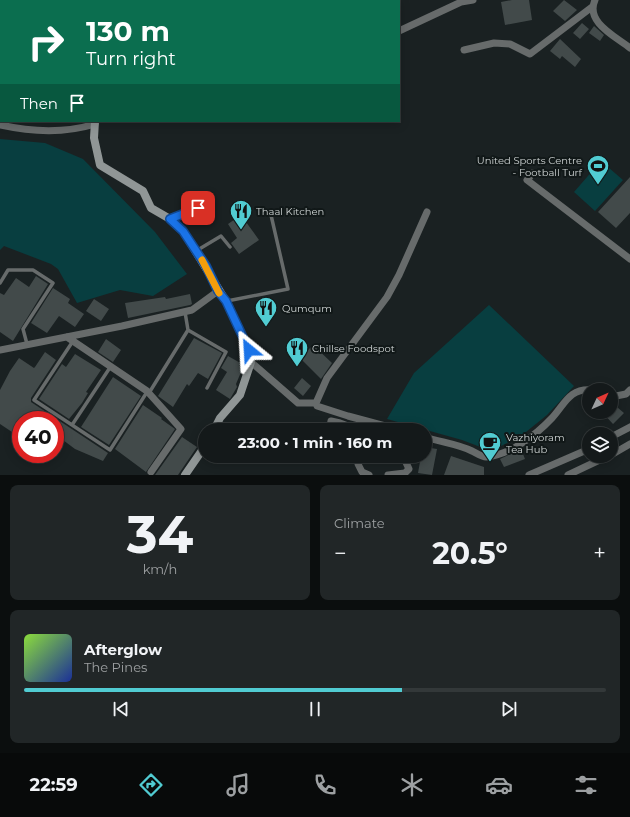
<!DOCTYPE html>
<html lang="en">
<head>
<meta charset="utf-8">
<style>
  :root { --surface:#14191a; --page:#212627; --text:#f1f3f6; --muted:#9da0a2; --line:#333839; --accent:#51ccd2 }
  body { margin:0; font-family:Montserrat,sans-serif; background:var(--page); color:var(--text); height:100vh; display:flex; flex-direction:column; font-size:15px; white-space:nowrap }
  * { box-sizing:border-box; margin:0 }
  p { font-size:13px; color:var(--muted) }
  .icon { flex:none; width:22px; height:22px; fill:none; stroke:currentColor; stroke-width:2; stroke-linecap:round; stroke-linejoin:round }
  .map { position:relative; height:475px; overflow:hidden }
  .details { display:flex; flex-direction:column; gap:10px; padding:10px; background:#0b0e0e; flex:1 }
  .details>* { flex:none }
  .banner { position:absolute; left:0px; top:0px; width:400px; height:122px; box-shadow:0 2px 10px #0003,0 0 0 1px var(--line); background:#0b6e4f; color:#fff; overflow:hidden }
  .needle { width:26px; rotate:46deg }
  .controls { position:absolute; left:582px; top:383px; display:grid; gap:8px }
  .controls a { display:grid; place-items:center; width:36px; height:36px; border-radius:50%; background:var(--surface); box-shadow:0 2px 10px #0003,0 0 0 1px var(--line); font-size:20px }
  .speed { position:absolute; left:12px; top:411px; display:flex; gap:8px; font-size:20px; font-weight:700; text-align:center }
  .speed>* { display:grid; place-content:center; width:52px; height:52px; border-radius:50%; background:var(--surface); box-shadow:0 2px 10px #0003,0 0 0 1px var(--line); line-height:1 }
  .speed .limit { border:6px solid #d22; background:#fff; color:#111 }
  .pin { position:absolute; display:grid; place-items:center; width:34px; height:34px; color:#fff; margin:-17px; border-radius:8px; box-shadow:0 2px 6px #0006 }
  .me { position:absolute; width:44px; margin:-22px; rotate:333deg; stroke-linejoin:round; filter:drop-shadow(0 0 3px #0008) }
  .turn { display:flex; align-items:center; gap:14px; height:84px; padding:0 20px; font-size:18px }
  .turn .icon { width:52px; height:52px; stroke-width:2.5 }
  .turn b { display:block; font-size:28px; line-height:34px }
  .then { display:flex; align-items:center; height:38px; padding:0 20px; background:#0003; gap:8px; font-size:15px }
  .big { font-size:30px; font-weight:700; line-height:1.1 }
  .details .tile { flex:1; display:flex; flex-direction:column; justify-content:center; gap:6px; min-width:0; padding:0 14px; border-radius:8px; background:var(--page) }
  .details .dial { align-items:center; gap:0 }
  .dial b { font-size:52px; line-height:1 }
  .song { display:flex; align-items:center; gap:12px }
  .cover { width:48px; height:48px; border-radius:6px; background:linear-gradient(135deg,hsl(90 70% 55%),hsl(230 70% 35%)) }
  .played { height:4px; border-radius:2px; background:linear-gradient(90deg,var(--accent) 65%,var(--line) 65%) }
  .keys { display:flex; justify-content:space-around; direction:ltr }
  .heat { display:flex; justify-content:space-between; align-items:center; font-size:22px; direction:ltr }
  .details .tiles { flex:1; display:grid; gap:10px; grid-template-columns:1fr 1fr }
  .tile:last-child { grid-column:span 2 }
  .trip { position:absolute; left:198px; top:423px; width:234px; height:40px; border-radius:20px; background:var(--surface); box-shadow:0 2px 10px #0003,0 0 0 1px var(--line); font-weight:700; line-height:40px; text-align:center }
  .menu { display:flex; height:64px; justify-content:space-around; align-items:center; background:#080a0a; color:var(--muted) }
  .menu .icon { width:28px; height:28px }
  .menu .active { color:var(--accent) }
  .menu b { font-size:18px; color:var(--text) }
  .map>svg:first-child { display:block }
  .green { fill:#083e40 }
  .building { fill:#424a4a }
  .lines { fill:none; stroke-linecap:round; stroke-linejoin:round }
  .lane { stroke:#676b6b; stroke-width:3.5 }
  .street { stroke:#676b6b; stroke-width:7 }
  .secondary { stroke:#909696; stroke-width:8 }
  .route-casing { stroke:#114b97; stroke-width:10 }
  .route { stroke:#1a73e8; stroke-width:7 }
  .slow { stroke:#f59e0b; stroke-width:7 }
  .labels { text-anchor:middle; stroke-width:4; stroke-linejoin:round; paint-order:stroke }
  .poi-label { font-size:10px; fill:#cfd4d4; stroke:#111818; text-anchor:start }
</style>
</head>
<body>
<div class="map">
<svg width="630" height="475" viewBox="0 0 630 475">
  <rect width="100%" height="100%" fill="#1a2122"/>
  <path class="green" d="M0 139 45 143 83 159 155 232 187 274 153 296 120 290 77 303 58 269 51 264 4 246 0 250Z
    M601 161 623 180 595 211 574 192Z
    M489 305 574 386 547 415 521 436 491 451 462 440 387 419 414 373Z"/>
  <path class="building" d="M512 0H529L532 20 505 25 501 2Z
    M564 0 577 10 565 21 553 11Z
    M582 23 589 29 580 39 573 33Z
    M594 26 604 35 600 41 589 33Z
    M560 39 581 59 575 67 562 56 560 59 550 51Z
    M630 177V213L616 228 598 212Z
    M241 215 259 240 239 254 231 243 237 238 228 224Z
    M36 276 48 284 13 341 0 332V293L4 295 16 278 29 287Z
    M53 288 70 299 68 303 84 314 75 327 59 316 47 333 31 323Z
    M190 294 192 304 190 305 128 318 125 303 165 297 166 299Z
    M94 299 109 309 101 321 86 311Z
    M194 338 222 353 208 379 198 373 189 386 187 384 173 407 158 396Z
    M106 339 121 350 113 362 98 352Z
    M313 345 332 363 321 379 300 358Z
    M45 352 56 360 31 398V402L108 453 103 461 75 449 55 434V420H20L12 432 0 424V390L10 371 19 358 34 368 35 367Z
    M75 354 101 370 86 392 88 393 82 403 69 419 39 399 62 364 66 367Z
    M228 356 244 365 236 384 237 387 230 399 216 390 227 372 221 368Z
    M113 377 141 396 109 445 81 427Z
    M302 378 311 386 303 396 294 388Z
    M611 402 624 413 613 424 602 412H611Z
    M143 405 162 418 161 419 175 429 146 472 115 449Z
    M182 437 197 447 178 475H155Z
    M425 447 437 449 432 475 418 473 421 456H425Z
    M521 449 525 459 504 467 500 459Z
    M451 456 484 467V475H444Z"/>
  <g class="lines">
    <path class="lane" d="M147 0 148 1
      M171 218 198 208
      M196 251 221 236 230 247
      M0 283 8 270H33L53 283 23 329 27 344
      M227 301 288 289 271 215
      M188 330 226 352 207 388
      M73 341 34 400 110 450 147 392
      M149 393 188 330 185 312
      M72 425 111 366"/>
    <path class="street" d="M595 0C585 22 615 36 630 48
      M361 1V0
      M0 24H1
      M399 31 461 2 473 0
      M464 50 494 43 510 44 530 54 592 7
      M0 125C32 132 63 134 95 124
      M533 173 527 180 630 259
      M67 337 147 391 181 429 151 472
      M0 350 122 326 192 310 218 291
      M251 362 298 403H316
      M611 397 626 394 630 390
      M334 430 330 426 331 421 340 423 359 430
      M400 430 348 416 317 406 316 403 327 378 387 297 399 275 427 212
      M425 437C440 442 458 444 472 451 476 453 482 457 486 457 510 455 536 435 552 418 565 404 569 388 592 390
      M611 437 630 427
      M611 455 630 444
      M360 456 358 464 362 472 369 475
      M385 456 390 459 395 458V456
      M388 475 405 473 409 469 403 456
      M529 475 589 449
      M568 475 608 456"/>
    <path class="secondary" d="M83 1V0
      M95 121 94 138 100 165 143 191 151 208 170 219 183 231 226 301 249 350 251 362 240 395 220 418 214 430
      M185 475 205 446"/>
  </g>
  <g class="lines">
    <g class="route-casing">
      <path id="route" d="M198 208 170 219 183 231 206 266 218 291 226 301 249 350"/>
    </g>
    <use href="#route" class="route"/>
    <path class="slow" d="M202 260 219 293"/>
  </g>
  <defs>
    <g id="stadium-pin" transform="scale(1.15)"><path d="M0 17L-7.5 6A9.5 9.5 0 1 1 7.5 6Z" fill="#51ccd2" stroke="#111818"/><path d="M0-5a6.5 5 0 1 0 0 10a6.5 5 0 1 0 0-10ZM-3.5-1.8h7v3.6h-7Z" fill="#111"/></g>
    <g id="restaurant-pin" transform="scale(1.15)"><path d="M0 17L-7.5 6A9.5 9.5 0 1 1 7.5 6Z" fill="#51ccd2" stroke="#111818"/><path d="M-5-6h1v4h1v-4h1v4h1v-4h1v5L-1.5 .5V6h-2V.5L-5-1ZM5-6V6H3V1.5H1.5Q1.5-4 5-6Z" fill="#111"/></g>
    <g id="cafe-pin" transform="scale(1.15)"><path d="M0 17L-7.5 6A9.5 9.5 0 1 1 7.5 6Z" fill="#51ccd2" stroke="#111818"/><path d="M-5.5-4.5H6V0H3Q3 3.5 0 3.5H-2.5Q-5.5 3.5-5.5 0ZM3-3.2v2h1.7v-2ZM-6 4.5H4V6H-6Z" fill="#111"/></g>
  </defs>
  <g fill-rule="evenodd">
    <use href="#stadium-pin" x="598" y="166"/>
    <use href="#restaurant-pin" x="241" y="211"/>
    <use href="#restaurant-pin" x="266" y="308"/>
    <use href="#restaurant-pin" x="297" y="348"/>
    <use href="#cafe-pin" x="490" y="443"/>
  </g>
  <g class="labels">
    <g class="poi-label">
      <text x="582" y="164" text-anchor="end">United Sports Centre<tspan x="582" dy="12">- Football Turf</tspan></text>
      <text x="256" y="215">Thaal Kitchen</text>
      <text x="282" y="312">Qumqum</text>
      <text x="312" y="352">Chillse Foodspot</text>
      <text x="506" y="441">Vazhiyoram<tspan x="506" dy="12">Tea Hub</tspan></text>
    </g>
  </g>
</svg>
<div class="controls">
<a><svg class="needle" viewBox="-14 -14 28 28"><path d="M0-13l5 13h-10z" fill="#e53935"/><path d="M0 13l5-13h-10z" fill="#9da0a2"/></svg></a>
<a><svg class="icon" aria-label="layers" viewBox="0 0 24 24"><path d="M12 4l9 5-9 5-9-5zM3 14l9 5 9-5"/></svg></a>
</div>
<div class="speed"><div class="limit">40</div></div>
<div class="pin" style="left:198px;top:208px;background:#d93025"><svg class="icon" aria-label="arrive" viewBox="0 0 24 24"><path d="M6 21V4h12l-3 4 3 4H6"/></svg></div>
<svg class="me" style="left:249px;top:350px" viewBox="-20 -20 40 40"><path d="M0-17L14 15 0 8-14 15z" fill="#1a73e8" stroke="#fff" stroke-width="4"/></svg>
<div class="trip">23:00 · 1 min · 160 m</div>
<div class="banner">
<div class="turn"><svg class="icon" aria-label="right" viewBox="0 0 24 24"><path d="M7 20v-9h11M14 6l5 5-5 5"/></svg><div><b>130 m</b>Turn right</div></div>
<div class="then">Then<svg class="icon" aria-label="arrive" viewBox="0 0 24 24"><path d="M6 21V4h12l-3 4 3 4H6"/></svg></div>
</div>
</div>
<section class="details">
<div class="tiles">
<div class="tile dial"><b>34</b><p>km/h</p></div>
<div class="tile"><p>Climate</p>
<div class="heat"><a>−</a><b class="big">20.5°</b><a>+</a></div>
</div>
<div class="tile">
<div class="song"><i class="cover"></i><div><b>Afterglow</b><p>The Pines</p></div></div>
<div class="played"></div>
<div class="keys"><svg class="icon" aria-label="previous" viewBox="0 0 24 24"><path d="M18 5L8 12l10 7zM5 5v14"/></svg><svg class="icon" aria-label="pause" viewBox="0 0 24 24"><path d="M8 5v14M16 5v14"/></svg><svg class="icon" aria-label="next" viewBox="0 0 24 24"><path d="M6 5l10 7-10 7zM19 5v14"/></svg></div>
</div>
</div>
</section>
<nav class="menu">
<b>22:59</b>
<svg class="icon active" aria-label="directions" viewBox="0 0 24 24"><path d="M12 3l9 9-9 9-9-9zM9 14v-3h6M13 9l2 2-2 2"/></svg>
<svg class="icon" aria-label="music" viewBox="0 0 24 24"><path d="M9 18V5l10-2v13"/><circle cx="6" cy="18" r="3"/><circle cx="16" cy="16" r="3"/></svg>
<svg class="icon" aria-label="phone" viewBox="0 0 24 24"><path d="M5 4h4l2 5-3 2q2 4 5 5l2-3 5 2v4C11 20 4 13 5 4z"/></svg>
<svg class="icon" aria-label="climate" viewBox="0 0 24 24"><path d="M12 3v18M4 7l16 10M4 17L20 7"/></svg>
<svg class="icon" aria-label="car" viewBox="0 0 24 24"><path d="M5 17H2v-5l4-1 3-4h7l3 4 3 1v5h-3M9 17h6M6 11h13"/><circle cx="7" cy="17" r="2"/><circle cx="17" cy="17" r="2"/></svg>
<svg class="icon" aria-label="filters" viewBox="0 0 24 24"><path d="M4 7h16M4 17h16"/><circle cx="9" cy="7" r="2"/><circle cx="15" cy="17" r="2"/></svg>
</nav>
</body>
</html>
